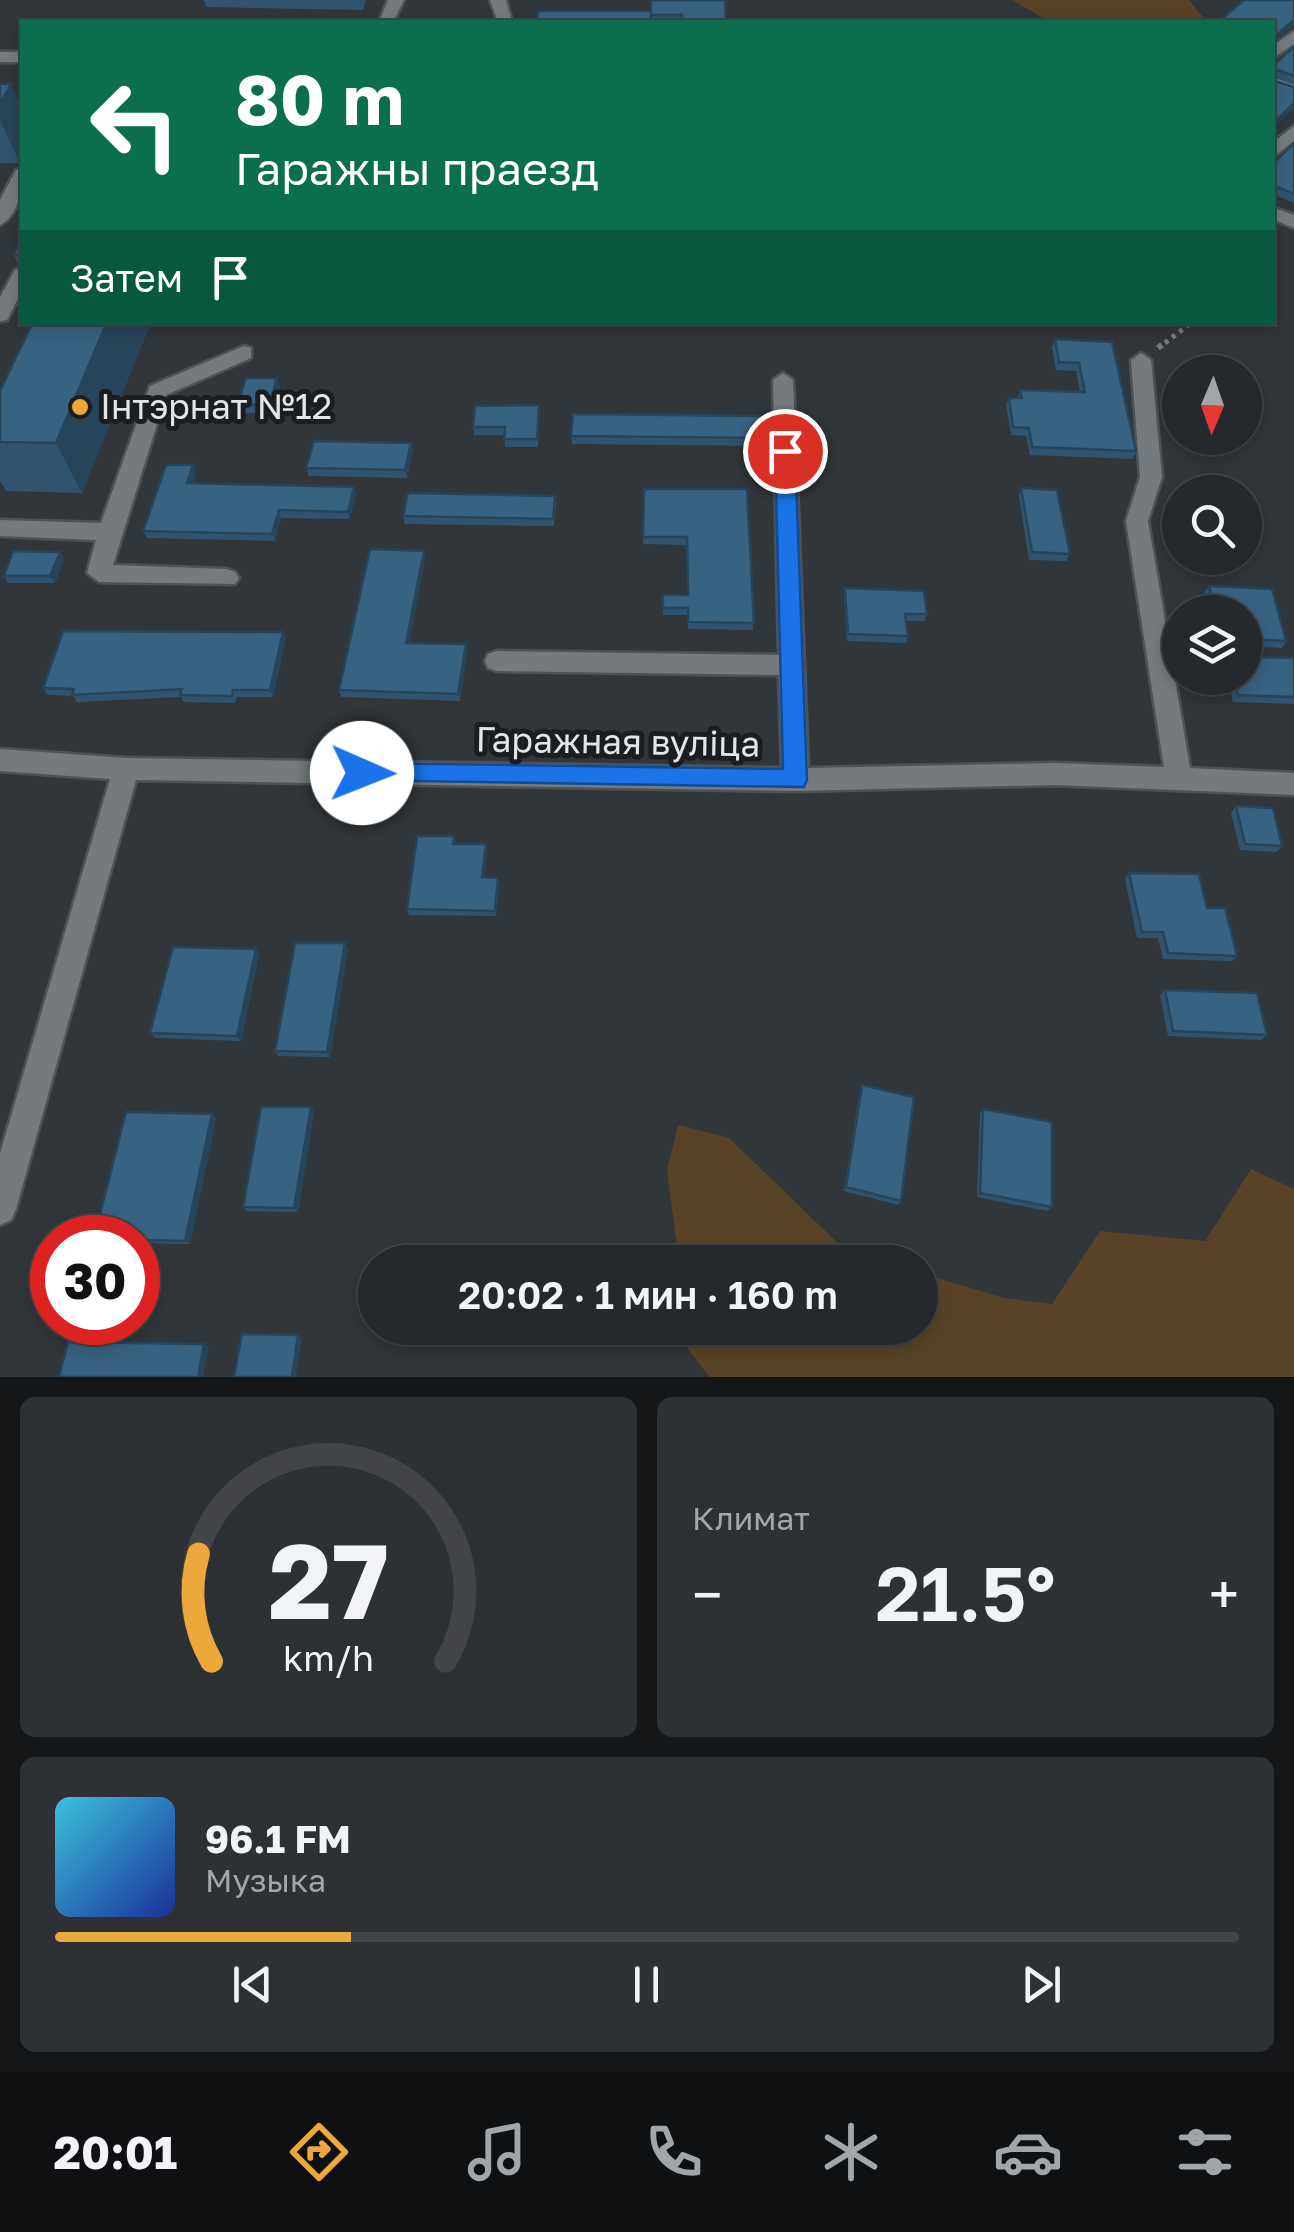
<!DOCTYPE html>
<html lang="ru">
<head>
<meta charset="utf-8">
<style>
  :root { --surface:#25282c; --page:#2d3034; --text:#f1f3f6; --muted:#a3a6a9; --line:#424448; --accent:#eda83b }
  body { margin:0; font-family:"Golos Text",sans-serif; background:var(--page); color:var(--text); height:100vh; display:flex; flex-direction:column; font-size:38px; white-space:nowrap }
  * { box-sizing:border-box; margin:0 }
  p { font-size:32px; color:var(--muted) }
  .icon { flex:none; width:55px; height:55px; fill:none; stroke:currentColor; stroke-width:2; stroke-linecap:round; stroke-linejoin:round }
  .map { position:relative; height:1377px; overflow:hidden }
  .panel { display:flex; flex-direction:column; gap:20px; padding:20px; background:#141618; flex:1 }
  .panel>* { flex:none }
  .hud { position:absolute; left:20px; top:20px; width:1255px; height:305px; border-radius:0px; box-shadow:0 5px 15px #0003,0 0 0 2px var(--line); background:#0b6e4f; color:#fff; overflow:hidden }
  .needle { width:65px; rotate:182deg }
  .controls { position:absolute; left:1162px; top:355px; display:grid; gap:20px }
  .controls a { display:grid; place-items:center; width:100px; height:100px; border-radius:50%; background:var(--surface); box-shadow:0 5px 15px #0003,0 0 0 2px var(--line); font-size:50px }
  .speed { position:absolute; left:30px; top:1215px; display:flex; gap:20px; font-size:50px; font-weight:700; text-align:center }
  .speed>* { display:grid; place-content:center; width:130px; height:130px; border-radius:50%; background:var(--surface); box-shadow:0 5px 15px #0003,0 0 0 2px var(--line); line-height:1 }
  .speed .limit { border:15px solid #d22; background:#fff; color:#111 }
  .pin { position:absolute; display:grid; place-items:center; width:85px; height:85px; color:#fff; margin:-42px; border:5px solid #fff; border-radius:50%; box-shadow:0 2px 10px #0007 }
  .me { position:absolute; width:110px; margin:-55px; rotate:91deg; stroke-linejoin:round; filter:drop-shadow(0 0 8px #0008) }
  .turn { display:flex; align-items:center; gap:35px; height:210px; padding:0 50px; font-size:45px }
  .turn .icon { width:130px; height:130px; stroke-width:2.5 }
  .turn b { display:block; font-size:70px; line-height:85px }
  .then { display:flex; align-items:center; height:95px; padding:0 50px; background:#0003; gap:20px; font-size:38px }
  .big { font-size:75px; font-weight:600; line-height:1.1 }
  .panel .card { flex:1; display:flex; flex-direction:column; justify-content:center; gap:15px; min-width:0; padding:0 35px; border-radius:15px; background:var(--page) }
  .panel .dial { align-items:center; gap:0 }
  .dial svg { height:260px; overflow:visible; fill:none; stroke:var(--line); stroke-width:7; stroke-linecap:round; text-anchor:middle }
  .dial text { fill:var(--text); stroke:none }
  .song { display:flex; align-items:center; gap:30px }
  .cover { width:120px; height:120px; border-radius:15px; background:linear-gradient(135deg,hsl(190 70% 55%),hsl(230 70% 35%)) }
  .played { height:10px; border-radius:5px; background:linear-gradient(90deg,var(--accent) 25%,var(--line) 25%) }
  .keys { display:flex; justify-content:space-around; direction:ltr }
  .heat { display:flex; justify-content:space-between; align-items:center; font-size:55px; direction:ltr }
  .panel .tiles { flex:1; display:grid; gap:20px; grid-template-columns:1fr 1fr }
  .card:last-child { grid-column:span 2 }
  .trip { position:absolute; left:358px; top:1245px; width:580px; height:100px; border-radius:50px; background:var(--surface); box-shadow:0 5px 15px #0003,0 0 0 2px var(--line); font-weight:600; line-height:100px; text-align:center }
  .dock { display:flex; height:160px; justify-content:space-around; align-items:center; background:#0f1012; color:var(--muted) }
  .dock .icon { width:70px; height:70px }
  .dock .on { color:var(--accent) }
  .dock b { font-size:45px; color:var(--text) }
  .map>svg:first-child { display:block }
  .green { fill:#584327 }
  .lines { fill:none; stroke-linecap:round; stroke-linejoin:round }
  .minor-casing { stroke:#4d5255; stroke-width:5 }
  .path-far1 { stroke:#767b7e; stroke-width:5; stroke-dasharray:4 5; stroke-linecap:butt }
  .path { stroke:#767b7e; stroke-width:6; stroke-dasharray:5 8; stroke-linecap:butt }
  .minor { fill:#747a7e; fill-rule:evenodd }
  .wall { fill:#30546f }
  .shaded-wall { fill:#27455a }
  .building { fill:#386281; stroke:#27455a; stroke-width:2.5 }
  .route { fill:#1a73e8; stroke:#114b97; stroke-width:2.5 }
  .poi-dot { fill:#eda83b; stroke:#1b1d1f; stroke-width:4 }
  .labels { text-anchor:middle; stroke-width:10; stroke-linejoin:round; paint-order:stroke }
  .poi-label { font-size:35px; fill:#e2e6e8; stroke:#1b1d1f; text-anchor:start }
  .street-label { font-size:35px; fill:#e2e6e8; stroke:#1b1d1f }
</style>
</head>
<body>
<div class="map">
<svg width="1294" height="1377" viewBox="0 0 1294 1377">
  <rect width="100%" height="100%" fill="#31363a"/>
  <path class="green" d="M1012 0H1189L1207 22H1050Z
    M678 1125 729 1138 846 1251 884 1262H679L667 1171Z
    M1251 1169 1294 1189V1377H709L673 1328H920V1273L1005 1298 1052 1304 1100 1231 1205 1241Z"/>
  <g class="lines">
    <g class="minor-casing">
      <path id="minor" d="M388 0H404L393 22H379Z
        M490 0H506L512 22H498Z
        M1294 31V44L1272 59V46Z
        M0 52H22V62H0Z
        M1272 74 1294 82V93L1272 85Z
        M1294 126V141L1272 158V143Z
        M22 169C23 188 19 215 0 225V200L16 170Z
        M1272 207 1294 215V228L1272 219Z
        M22 268V291L7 320 0 321V297L15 270Z
        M244 346 251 348V358L166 395 113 565 227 569 235 572 239 578 235 584 99 582 87 573 96 540 0 536V520L101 523 150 386Z
        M1141 353 1151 360 1162 477 1148 521 1190 768 1294 773V795L1055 785 795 791 136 780 16 1209 11 1220 0 1225V1154L110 779 0 771V749L126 758 782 768 779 675 497 671 488 668 485 661 488 654 497 651 779 655 773 380 783 373 793 380 808 768 1055 763 1164 767 1126 521 1140 477 1131 360Z"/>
    </g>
    <path class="path-far1" d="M1165 343 1192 322"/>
    <path class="path" d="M1158 348 1168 340"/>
    <use href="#minor" class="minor"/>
  </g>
  <path class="wall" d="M204 0H366L363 10 206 7Z
    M651 11 726 22H536Z
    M1294 47V85L1272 77V66Z
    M0 84 20 163H0Z
    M1294 143V203L1272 194V165Z
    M22 238V273L14 255Z
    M33 322H151L82 493 6 491 0 481V391Z
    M1055 339 1112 342 1136 451 1133 459 1030 455 1026 436 1011 435 1006 405 1009 398H1018L1020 390 1080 392 1076 371 1056 370 1052 347Z
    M280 386 272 413H240L237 405Z
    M539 405 538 447H505L504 435H474L473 427Z
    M571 436 770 438 769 446 572 444Z
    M411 443 413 451 407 478 309 476 306 468Z
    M193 465 196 473 193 483 354 487 356 494 350 519 281 518 275 541 147 538 143 531Z
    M1021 488 1070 554 1066 561 1029 560 1019 496Z
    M644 489H747L753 630 688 629V615H663V595H687V545L643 544Z
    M556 503 554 526 405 524 403 516Z
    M424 551 425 558 409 643 466 644 467 652 460 701 341 697 339 690Z
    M60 552 64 559 55 583H8L4 576Z
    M1209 586 1286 641 1282 648 1245 646V612H1209L1204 593Z
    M845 588 927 614 925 621H906L908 636 906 643 847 641 844 595Z
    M283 632 286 639 273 697H237L235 703 184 702 181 697 77 702 73 696 48 695 43 688Z
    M1294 658V704L1233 702 1227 678H1245Z
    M1236 806 1282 846 1277 852 1240 850 1231 813Z
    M456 844 487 850 484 877 498 878 499 884 496 916 409 915 407 909Z
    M1129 873 1207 908 1237 956 1232 961 1163 959 1158 938H1137L1125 879Z
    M256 949 259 955 241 1041 155 1038 150 1033Z
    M348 949 330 1057 278 1056 275 1051Z
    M1165 990 1267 1035 1261 1040 1168 1036 1160 995Z
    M862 1085 901 1201 898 1205 844 1191 860 1089Z
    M311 1107 314 1112 298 1212 247 1211 243 1207Z
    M983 1109 1052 1207 1047 1211 977 1197 980 1113Z
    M216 1118 190 1244 138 1243V1238Z"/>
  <path class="shaded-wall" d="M1294 20V25L1272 44V39Z
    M11 84 22 112V157L20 163 0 120V104Z
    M1294 103V108L1272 129V125Z
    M107 322H151L82 493 56 443Z
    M277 378 280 386 272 413 269 405Z
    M411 443 413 451 407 478 405 470Z
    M193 465 196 473 191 491 187 483Z
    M354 487 356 494 350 519 348 512Z
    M279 510 281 518 275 541 272 534Z
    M424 551 425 558 408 650 406 643Z
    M60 552 64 559 55 583 50 576Z
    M283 632 286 639 273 697 270 690Z
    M466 644 467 652 460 701 458 694Z
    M486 844 487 850 484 883 482 877Z
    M498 878 499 884 496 916 495 911Z
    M345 943 348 949 330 1057 327 1052Z
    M256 949 259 955 241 1041 237 1036Z
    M311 1107 314 1112 298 1212 294 1208Z
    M212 1114 216 1118 190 1244 185 1241Z
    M298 1335 302 1338 296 1377H292Z
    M204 1344 209 1347 203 1377H198Z"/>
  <path class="building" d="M651 0H725L726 22H682V15H651Z
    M1244 0H1294V20L1272 39V22H1218Z
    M538 11H651V22H536Z
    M1294 47V76L1272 68V66Z
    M1272 80 1294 87V103L1272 125Z
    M0 84H11L0 104Z
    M1294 143V194L1272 185V165Z
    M22 238V255H14Z
    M33 322H107L56 443 0 442V391Z
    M1055 339 1112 342 1136 451 1032 447 1029 428 1013 427 1009 398H1022L1020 390 1085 392 1079 363 1059 362Z
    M246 378H277L269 405H237Z
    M539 405 537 439H504L505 427H473L475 406Z
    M573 414 768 416 770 438 571 436Z
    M314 441 411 443 405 470 306 468Z
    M166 465H193L187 483 354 487 348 512 279 510 272 534 143 531Z
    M1021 488 1057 490 1070 554 1032 552Z
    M644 489H747L754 623 688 622V608H663V595H688L687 537H643Z
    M408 493 555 496 553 519 403 516Z
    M370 549 424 551 406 643 466 644 458 694 339 690Z
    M13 551 60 552 50 576H4Z
    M1209 586 1272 589 1286 641 1245 639V612H1215Z
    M845 588 924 591 927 614H905L908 636 848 634Z
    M63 631 283 632 270 690H233L232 696 180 695 182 689 72 695 74 689 43 688Z
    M1245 657 1294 658V697L1238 695 1233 678H1245Z
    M1236 806 1273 808 1282 846 1245 844Z
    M417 836H454L453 844H486L482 877 498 878 495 911 407 909Z
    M1129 873 1199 874 1207 908H1225L1237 956 1168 953 1163 932H1142Z
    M295 943H345L327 1052 275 1051Z
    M173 947 256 949 237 1036 150 1033Z
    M1165 990 1257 993 1267 1035 1173 1031Z
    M862 1085 914 1097 901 1201 846 1187Z
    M261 1107H311L294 1208 243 1207Z
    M983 1109 1052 1122V1207L980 1193Z
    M126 1112 212 1114 185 1241 138 1240V1238H94Z
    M242 1334 298 1335 292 1377H234Z
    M68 1342 204 1344 198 1377H59Z"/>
  <path class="route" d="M785 444 795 451 807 780 804 787 354 780V766L362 763 783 769 775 451Z"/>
  <circle class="poi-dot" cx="80" cy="407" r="10"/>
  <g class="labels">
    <g class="poi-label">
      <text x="100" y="419">Інтэрнат №12</text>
    </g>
    <g class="street-label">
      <text transform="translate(618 742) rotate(1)" y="12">Гаражная вуліца</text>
    </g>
  </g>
</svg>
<div class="controls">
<a><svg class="needle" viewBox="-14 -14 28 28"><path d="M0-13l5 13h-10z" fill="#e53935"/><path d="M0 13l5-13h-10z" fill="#a3a6a9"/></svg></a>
<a><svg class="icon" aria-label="search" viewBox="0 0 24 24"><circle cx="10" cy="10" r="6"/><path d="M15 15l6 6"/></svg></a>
<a><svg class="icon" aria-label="layers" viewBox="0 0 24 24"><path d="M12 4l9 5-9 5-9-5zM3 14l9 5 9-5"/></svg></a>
</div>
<div class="speed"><div class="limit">30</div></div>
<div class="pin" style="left:785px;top:451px;background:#d93025"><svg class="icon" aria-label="arrive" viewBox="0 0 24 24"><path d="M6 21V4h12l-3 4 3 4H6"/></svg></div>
<svg class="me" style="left:362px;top:773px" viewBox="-20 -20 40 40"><circle r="19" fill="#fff"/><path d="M0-13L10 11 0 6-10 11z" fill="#1a73e8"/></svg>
<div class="trip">20:02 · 1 мин · 160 m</div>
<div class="hud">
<div class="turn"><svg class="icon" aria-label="left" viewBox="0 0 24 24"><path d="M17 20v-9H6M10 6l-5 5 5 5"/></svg><div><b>80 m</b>Гаражны праезд</div></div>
<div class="then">Затем<svg class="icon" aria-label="arrive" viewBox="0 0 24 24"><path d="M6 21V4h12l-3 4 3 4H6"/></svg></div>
</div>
</div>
<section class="panel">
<div class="tiles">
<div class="card dial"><svg viewBox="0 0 100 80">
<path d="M14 69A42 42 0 1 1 86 69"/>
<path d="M14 69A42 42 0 0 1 10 36" stroke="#eda83b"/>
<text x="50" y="56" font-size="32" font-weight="700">27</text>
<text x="50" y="72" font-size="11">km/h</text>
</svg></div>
<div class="card"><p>Климат</p>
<div class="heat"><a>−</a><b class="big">21.5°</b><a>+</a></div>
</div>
<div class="card">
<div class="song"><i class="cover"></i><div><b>96.1 FM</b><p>Музыка</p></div></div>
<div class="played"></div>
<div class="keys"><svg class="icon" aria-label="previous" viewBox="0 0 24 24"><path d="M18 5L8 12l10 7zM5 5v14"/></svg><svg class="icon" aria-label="pause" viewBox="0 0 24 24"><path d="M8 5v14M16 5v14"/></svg><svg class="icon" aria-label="next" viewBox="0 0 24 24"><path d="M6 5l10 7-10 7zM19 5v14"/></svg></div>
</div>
</div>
</section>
<nav class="dock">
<b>20:01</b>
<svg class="icon on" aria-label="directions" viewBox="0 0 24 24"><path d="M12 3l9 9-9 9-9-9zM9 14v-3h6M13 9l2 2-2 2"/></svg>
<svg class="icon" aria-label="music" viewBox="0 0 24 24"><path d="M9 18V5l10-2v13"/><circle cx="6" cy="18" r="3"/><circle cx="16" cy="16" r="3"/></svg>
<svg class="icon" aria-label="phone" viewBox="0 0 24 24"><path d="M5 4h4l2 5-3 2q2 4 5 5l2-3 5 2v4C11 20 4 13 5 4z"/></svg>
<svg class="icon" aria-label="climate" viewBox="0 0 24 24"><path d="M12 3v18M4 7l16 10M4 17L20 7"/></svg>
<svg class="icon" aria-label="car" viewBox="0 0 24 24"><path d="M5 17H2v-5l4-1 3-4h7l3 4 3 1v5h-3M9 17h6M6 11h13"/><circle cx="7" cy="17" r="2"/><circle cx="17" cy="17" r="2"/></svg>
<svg class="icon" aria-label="filters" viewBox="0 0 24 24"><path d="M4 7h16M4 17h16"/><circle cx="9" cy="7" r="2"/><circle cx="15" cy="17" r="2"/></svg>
</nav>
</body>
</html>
